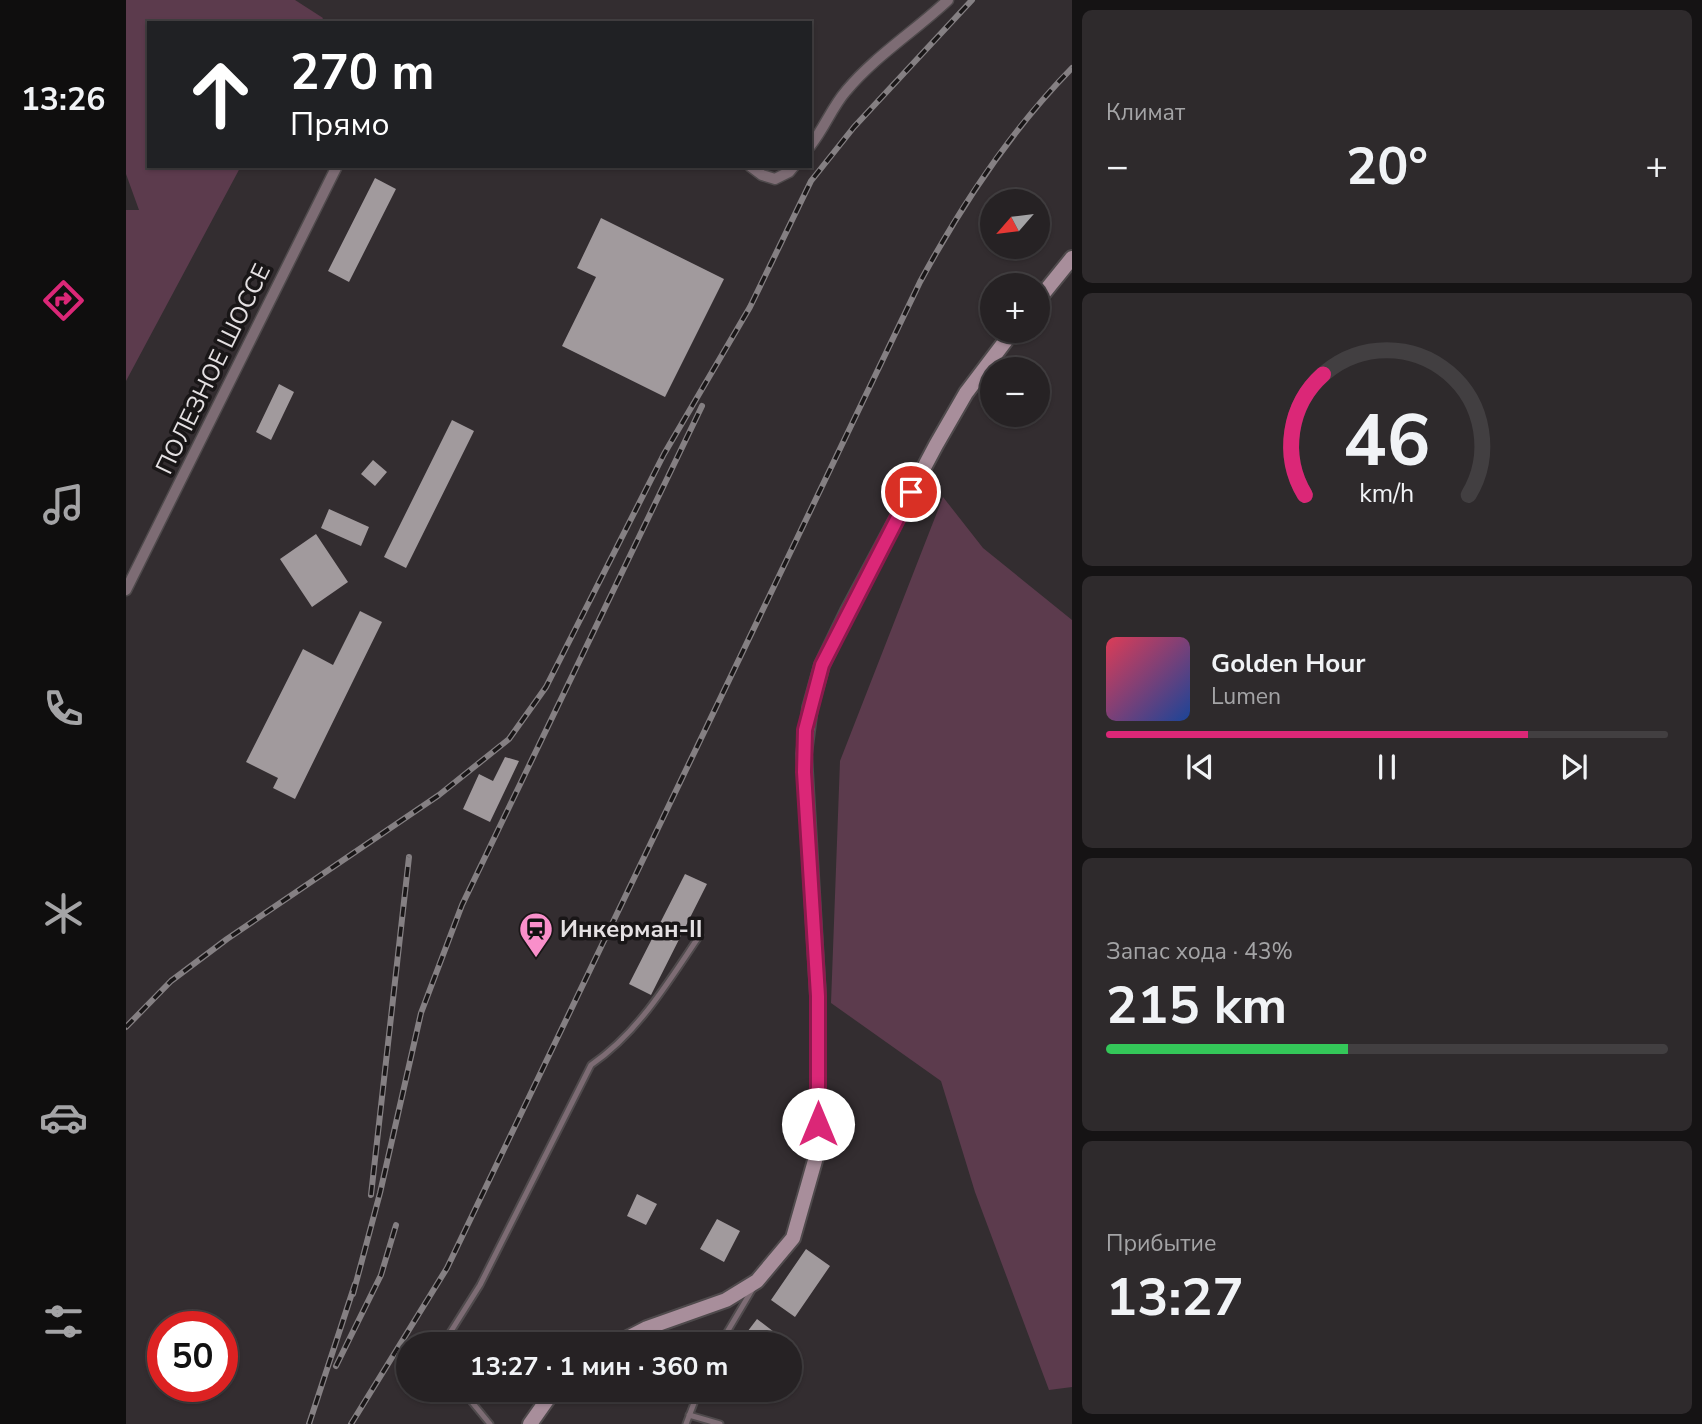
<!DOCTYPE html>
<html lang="ru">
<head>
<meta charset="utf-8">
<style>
  :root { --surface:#262224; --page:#2e2a2c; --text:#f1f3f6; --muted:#a4a4a6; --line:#423f41; --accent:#db2777 }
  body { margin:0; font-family:"Nunito Sans",sans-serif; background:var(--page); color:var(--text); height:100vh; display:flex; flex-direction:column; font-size:26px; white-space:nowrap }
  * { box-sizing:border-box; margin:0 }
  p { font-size:23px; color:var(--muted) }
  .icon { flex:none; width:38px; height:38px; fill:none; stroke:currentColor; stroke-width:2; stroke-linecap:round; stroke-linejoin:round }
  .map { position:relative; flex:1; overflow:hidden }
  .details { display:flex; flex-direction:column; gap:10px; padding:10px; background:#151314; width:630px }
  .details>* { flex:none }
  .top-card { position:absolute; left:21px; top:21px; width:665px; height:147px; border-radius:0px; box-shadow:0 2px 5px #0004,0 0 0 2px var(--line); background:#202124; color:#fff; overflow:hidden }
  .needle { width:46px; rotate:242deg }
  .controls { position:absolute; left:854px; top:189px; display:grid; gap:14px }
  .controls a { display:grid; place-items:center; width:70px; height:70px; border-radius:50%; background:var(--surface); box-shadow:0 2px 5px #0004,0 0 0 2px var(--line); font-size:35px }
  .speed { position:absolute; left:21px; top:1311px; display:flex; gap:14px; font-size:35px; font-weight:700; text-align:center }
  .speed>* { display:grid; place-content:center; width:91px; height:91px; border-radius:50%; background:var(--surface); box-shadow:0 2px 5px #0004,0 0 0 2px var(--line); line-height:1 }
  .speed .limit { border:10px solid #d22; background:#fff; color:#111 }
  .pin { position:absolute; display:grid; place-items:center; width:60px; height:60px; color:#fff; margin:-30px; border:4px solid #fff; border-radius:50%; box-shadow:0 2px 7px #0007 }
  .me { position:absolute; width:77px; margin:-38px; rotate:0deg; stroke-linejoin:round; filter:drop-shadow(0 0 5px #0008) }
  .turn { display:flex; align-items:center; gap:24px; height:147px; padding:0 28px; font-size:32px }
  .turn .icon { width:91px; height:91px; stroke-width:2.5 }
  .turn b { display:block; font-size:49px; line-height:60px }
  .big { font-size:52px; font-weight:700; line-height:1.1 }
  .details .widget { flex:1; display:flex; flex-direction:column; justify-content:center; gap:10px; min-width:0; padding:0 24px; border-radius:10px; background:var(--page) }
  .details .dial { align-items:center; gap:0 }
  .dial svg { height:182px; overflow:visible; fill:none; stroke:var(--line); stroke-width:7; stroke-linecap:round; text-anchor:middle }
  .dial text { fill:var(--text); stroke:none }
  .song { display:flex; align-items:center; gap:21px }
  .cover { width:84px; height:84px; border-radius:10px; background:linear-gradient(135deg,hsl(350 70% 55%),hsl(220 70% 35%)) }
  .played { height:7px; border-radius:4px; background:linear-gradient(90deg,var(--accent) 75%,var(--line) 75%) }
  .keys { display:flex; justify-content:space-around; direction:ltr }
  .heat { display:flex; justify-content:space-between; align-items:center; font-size:38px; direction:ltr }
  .charge { height:10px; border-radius:5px; background:linear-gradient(90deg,#34c759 43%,var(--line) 0) }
  .trip { position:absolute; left:270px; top:1332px; width:406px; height:70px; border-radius:35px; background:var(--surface); box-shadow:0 2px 5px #0004,0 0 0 2px var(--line); font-weight:700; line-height:70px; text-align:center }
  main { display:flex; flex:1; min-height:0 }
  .dock { display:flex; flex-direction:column; width:126px; justify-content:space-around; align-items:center; background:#0f0e0e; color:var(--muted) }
  .dock .icon { width:49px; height:49px }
  .dock .on { color:var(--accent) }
  .dock b { font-size:32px; color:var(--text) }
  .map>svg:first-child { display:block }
  .green { fill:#5c3b4d }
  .building { fill:#a19a9d }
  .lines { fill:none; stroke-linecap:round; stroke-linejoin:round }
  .lane-casing { stroke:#4f4a4c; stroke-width:9 }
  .street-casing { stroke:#4f4a4c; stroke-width:13 }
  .secondary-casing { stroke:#4f4a4c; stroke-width:18 }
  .lane { stroke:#7d6c74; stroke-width:5 }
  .street { stroke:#7d6c74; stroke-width:10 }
  .secondary { stroke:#a88e9b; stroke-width:14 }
  .rail-casing { stroke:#858083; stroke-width:6 }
  .rail { stroke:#191617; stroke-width:3.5; stroke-dasharray:10; stroke-linecap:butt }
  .route-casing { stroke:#8e194d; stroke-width:18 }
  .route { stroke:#db2777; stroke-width:12 }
  .labels { text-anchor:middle; stroke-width:7; stroke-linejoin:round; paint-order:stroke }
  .street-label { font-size:24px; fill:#e4e0e2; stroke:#191617 }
  .poi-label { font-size:24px; font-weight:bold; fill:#e4e0e2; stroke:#191617; text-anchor:start }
</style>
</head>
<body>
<main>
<nav class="dock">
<b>13:26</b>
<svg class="icon on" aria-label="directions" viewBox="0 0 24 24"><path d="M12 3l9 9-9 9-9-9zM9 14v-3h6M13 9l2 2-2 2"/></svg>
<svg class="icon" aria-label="music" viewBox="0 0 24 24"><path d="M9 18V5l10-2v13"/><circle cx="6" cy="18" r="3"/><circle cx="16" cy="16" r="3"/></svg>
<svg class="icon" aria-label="phone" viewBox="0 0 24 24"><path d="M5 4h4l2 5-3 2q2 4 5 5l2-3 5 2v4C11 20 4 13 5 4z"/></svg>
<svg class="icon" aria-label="climate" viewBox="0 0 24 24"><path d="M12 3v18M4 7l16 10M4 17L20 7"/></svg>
<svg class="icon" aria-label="car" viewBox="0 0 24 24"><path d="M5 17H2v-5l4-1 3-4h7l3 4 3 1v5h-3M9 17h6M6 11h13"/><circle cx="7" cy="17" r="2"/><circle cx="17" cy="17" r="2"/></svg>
<svg class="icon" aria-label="filters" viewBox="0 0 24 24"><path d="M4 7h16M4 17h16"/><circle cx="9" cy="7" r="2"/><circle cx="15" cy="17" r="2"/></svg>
</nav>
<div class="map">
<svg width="946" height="1424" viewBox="0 0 946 1424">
  <rect width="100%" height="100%" fill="#332d30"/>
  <path class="green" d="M0 0H169L197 18 194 23H23V166H115L0 381V210H13L0 174Z
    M817 497 857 548 946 620V1387L923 1390 849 1192 815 1081 705 1003 714 761Z"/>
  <path class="building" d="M249 178 270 189 223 282 202 271Z
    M475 218 598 279 539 397 436 346 470 277 451 268Z
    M153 384 168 392 145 440 130 432Z
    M326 420 348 431 280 568 258 557Z
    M247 460 261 472 249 486 235 474Z
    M203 509 243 527 235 546 195 528Z
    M190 534 222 582 186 607 154 559Z
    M234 611 256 622 169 799 147 788 152 778 120 762 177 649 207 665Z
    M379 757 393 761 364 822 337 809 353 774 367 781Z
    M559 874 581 884 525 995 503 984Z
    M511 1194 531 1204 520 1225 501 1216Z
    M591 1219 614 1231 598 1262 574 1249Z
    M680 1249 704 1266 669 1317 645 1300Z
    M631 1319 652 1335 645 1344H612Z"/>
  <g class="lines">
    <g class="lane-casing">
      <path id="lane" d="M317 1344 354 1285 465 1065C513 1032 542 982 574 935
        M594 1344 626 1290
        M336 1390 364 1424
        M563 1415 594 1424
        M560 1424 573 1390"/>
    </g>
    <g class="street-casing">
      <path id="street" d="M684 146C698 129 706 107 720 91 749 56 789 31 822 0
        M624 166 636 175 649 179 663 172 668 166
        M0 590 211 166"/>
    </g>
    <g class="secondary-casing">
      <path id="secondary" d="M912 300 946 258
        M490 1344 521 1328 600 1300 631 1281 667 1238 692 1150V996L678 754 684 708 696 665 722 611 810 445 840 393 887 331
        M404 1424 428 1390"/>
    </g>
    <use href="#lane" class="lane"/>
    <use href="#street" class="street"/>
    <use href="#secondary" class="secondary"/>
    <g class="rail-casing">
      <path id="rail" d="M0 1027 45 981 101 939 313 795 383 739 420 687 538 454 624 307 685 181 728 127 846 0
        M245 1195 283 857
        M227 1294 254 1193 295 1013 336 905 576 406
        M210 1366 255 1275 270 1225
        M183 1424 229 1284
        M225 1424 321 1268 794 282C836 204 884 131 946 68"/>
    </g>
    <use href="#rail" class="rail"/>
  </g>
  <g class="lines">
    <g class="route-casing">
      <path id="route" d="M692 1124V996L678 772 679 730 696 665 785 492"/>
    </g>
    <use href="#route" class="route"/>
  </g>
  <defs>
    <g id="station-pin" transform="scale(1.75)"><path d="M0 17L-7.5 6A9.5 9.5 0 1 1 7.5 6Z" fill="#f98fca" stroke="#191617"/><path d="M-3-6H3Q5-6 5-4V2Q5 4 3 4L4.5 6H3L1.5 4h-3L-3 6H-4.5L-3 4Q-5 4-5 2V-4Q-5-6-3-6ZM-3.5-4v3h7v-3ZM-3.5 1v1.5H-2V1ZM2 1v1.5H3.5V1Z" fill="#111"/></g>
  </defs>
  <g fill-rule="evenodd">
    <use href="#station-pin" x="410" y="929"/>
  </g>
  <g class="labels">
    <g class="street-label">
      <text transform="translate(87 369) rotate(-64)" y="8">ПОЛЕЗНОЕ ШОССЕ</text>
    </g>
    <g class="poi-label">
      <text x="434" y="937">Инкерман-II</text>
    </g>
  </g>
</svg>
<div class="controls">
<a><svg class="needle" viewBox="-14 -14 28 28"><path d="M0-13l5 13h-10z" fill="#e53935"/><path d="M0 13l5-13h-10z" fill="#a4a4a6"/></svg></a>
<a>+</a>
<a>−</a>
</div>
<div class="speed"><div class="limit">50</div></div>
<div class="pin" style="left:785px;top:492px;background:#d93025"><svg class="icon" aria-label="arrive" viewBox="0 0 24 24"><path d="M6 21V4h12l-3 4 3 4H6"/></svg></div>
<svg class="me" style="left:692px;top:1124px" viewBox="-20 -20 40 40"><circle r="19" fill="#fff"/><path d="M0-13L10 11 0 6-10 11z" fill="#db2777"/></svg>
<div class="trip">13:27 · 1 мин · 360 m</div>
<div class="top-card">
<div class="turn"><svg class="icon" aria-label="ahead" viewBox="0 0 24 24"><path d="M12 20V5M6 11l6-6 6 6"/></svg><div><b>270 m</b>Прямо</div></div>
</div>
</div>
<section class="details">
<div class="widget"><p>Климат</p>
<div class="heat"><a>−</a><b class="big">20°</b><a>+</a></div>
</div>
<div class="widget dial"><svg viewBox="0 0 100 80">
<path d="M14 69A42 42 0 1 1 86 69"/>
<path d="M14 69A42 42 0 0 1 22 16" stroke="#db2777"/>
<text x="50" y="56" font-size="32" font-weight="700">46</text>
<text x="50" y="72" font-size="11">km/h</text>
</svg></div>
<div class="widget">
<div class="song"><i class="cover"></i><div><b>Golden Hour</b><p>Lumen</p></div></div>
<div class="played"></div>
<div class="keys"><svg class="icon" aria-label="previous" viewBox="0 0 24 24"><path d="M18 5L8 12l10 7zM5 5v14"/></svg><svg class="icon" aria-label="pause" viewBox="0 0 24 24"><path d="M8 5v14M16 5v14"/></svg><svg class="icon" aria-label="next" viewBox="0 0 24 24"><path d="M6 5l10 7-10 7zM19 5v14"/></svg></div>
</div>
<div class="widget"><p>Запас хода · 43%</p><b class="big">215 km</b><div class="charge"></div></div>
<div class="widget"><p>Прибытие</p><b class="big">13:27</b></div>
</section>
</main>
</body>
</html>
